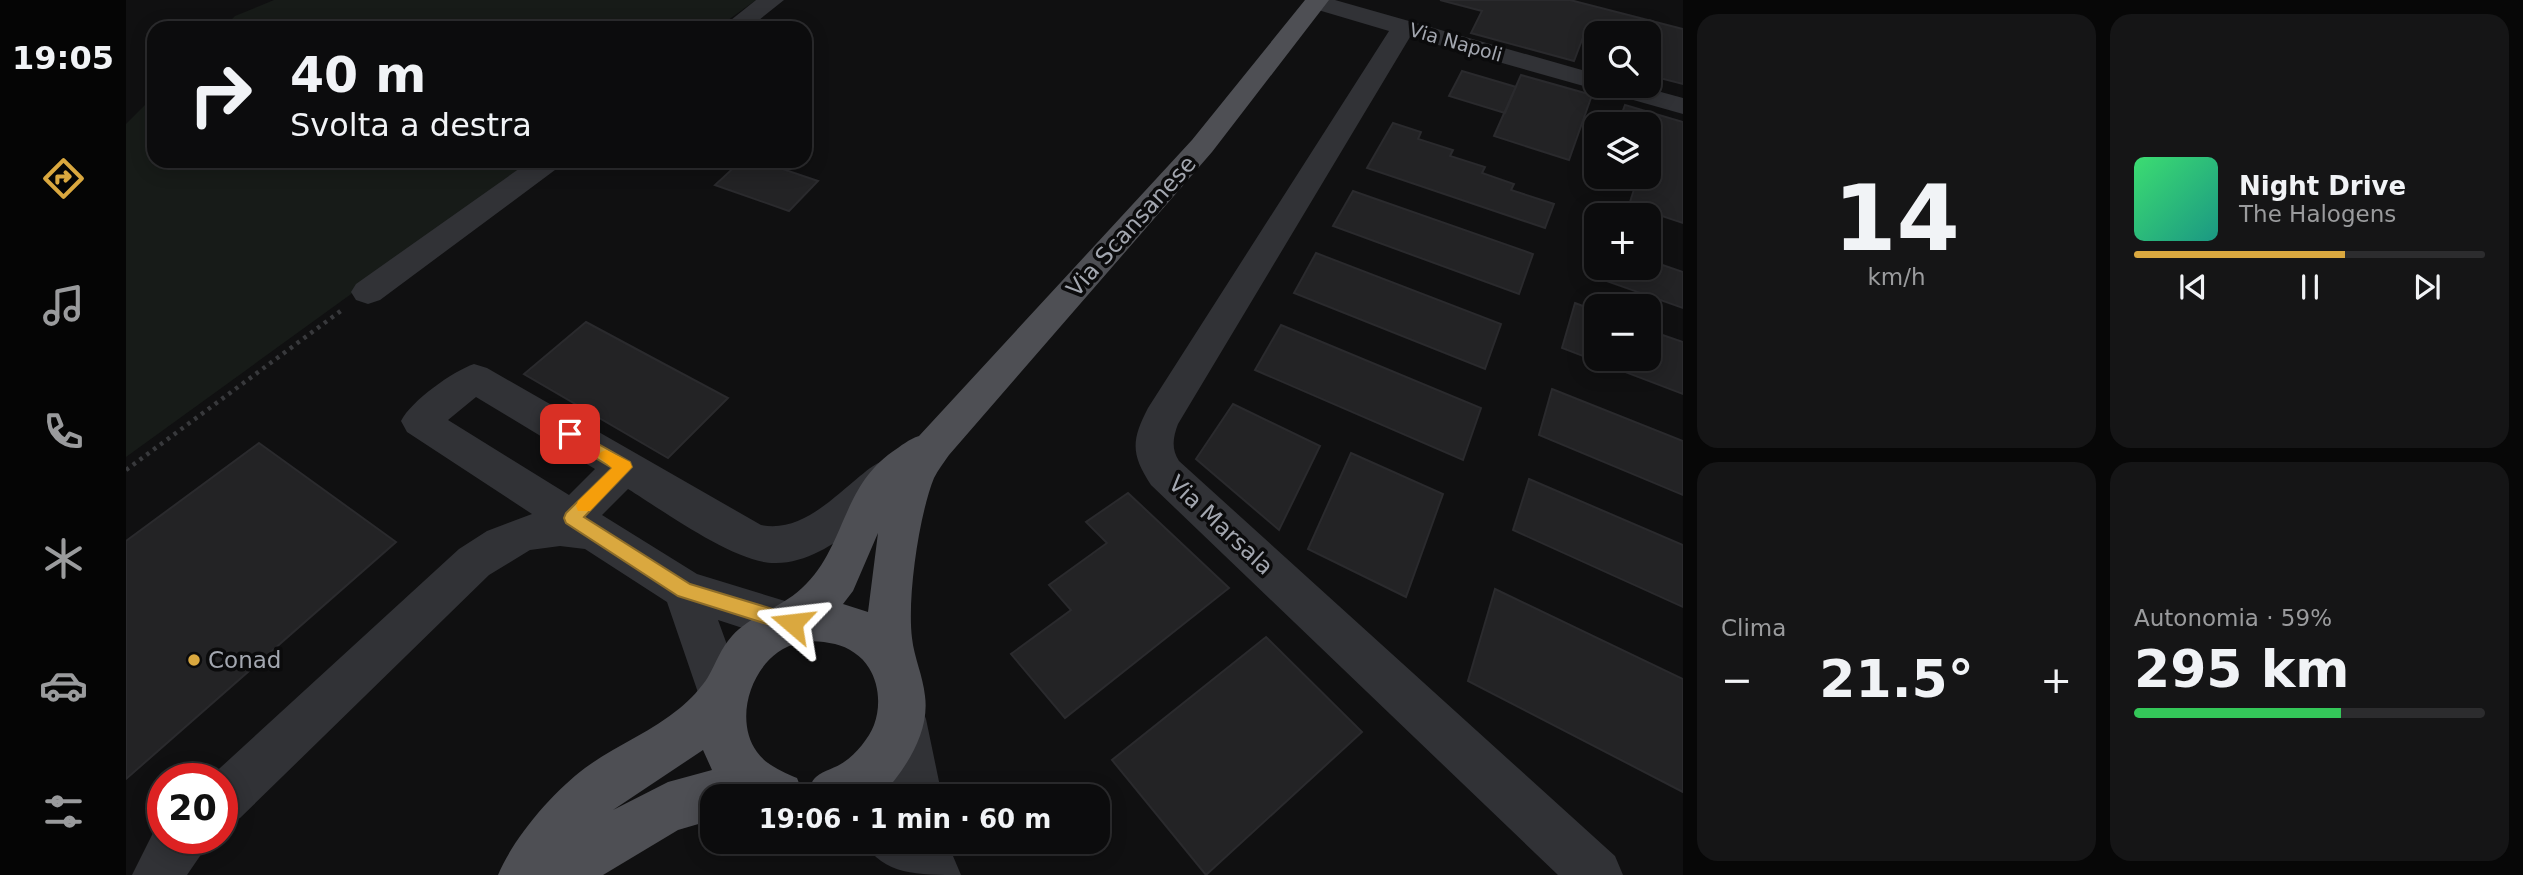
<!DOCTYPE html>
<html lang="it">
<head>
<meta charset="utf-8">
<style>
  :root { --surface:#0c0c0d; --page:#151516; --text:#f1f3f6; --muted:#9a9b9d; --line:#2c2c2e; --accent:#daa83f }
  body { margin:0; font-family:"DejaVu Sans",sans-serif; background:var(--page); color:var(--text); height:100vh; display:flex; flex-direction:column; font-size:26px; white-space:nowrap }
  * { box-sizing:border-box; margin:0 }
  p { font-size:23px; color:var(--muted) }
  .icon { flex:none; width:38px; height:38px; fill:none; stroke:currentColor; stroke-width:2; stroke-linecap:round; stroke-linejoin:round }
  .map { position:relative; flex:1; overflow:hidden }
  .sheet { display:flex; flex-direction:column; gap:14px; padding:14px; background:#070707; width:840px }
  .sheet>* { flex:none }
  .guide { position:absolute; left:21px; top:21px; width:665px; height:147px; border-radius:21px; box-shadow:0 4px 18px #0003,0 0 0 2px var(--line); background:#0c0c0d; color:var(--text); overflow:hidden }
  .tools { position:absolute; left:1458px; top:21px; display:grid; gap:14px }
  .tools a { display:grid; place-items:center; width:77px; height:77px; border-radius:14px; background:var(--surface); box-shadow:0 4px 18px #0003,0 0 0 2px var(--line); font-size:35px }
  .speed { position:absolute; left:21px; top:763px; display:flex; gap:14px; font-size:35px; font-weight:700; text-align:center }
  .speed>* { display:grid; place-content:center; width:91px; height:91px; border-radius:50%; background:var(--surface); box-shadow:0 4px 18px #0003,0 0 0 2px var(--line); line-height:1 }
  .speed .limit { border:10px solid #d22; background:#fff; color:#111 }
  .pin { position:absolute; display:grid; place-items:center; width:60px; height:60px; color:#fff; margin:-30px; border-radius:14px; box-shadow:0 4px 10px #0006 }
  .me { position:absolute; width:77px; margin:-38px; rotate:287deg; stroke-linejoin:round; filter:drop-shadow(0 0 5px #0008) }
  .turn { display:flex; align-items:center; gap:24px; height:147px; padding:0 28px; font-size:32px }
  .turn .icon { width:91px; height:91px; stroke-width:2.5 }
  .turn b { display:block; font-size:49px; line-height:60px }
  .big { font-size:52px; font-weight:700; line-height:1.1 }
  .sheet .card { flex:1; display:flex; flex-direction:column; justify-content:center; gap:10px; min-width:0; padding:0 24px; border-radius:21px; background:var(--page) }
  .sheet .dial { align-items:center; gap:0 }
  .dial b { font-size:91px; line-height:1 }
  .song { display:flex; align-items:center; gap:21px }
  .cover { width:84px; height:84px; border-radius:10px; background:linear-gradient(135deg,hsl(140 70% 55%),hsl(170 70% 35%)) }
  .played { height:7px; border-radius:4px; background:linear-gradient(90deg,var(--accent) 60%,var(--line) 60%) }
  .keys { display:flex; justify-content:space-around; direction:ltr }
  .heat { display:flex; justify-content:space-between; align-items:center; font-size:38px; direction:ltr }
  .charge { height:10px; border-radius:5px; background:linear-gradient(90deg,#34c759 59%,var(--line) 0) }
  .sheet .tiles { flex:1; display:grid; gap:14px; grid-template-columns:repeat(2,1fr) }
  .trip { position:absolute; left:574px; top:784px; width:410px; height:70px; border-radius:21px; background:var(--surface); box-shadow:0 4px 18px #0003,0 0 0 2px var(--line); font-weight:700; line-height:70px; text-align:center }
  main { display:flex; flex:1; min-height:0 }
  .menu { display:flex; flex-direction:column; width:126px; justify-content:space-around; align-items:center; background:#050505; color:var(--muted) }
  .menu .icon { width:49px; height:49px }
  .menu .on { color:var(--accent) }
  .menu b { font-size:32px; color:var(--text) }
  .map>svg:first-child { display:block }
  .green { fill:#171b18 }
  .building { fill:#232325; stroke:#2a2a2d; stroke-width:2 }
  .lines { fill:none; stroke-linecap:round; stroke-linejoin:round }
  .path { stroke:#38393c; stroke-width:4.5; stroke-dasharray:3.5 5; stroke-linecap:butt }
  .minor { fill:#313236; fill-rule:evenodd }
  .major { fill:#4e4f54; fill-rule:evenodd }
  .route { fill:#daa83f; stroke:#8e6d29; stroke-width:2 }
  .slow { fill:#f59e0b }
  .poi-dot { fill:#daa83f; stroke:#0b0b0c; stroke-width:2.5 }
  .labels { text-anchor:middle; stroke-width:7; stroke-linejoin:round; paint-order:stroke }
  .far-street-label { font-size:19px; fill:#a3a7b0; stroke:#0b0b0c }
  .street-label { font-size:23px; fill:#a3a7b0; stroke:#0b0b0c }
  .poi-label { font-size:23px; fill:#a3a7b0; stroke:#0b0b0c; text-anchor:start }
</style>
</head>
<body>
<main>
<nav class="menu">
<b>19:05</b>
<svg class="icon on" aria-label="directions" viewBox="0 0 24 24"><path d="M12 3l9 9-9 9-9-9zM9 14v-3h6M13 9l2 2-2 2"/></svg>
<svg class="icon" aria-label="music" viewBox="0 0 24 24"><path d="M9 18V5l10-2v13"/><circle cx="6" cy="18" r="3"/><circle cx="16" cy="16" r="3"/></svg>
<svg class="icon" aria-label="phone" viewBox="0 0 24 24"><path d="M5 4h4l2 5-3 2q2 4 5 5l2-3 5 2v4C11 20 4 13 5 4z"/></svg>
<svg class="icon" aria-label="climate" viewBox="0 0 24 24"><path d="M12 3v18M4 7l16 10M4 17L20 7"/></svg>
<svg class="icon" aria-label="car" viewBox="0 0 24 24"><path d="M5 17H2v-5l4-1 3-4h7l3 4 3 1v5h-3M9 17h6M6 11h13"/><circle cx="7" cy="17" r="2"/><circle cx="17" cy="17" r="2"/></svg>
<svg class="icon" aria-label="filters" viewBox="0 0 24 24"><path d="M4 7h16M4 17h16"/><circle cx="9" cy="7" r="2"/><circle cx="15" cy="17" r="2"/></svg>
</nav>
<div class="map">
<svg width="1557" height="875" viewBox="0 0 1557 875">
  <rect width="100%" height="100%" fill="#101011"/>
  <path class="green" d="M148 0H630L591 28H97L109 16Z
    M28 96V161H409L0 457V124Z"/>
  <path class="building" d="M1314 0H1444L1557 29V84L1522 75V33H1495L1462 24 1448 61 1345 33 1356 11Z
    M1336 71 1390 87 1379 113 1323 96Z
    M1395 75 1466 95 1443 160 1368 136Z
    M1499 105 1557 122V223L1503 205 1512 177H1522V124H1492Z
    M1267 123 1295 132 1292 139 1327 150 1324 156 1359 167 1356 173 1388 184 1385 190 1428 204 1419 228 1241 168Z
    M615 161H633L692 181 663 211 589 185Z
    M1227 191 1407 254 1393 294 1207 226Z
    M1190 253 1375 324 1359 369 1168 293Z
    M1522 260 1557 272V308L1469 277 1472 268H1522Z
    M1449 303 1470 311V359H1522V330L1557 342V394L1436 348Z
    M460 322 527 358 602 398 542 458 398 374Z
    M1155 325 1355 408 1337 460 1129 370Z
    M1426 389 1557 441V495L1413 435Z
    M1107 404 1194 446 1153 530 1070 459Z
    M133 443 270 542 0 779V541Z
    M1225 453 1317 494 1280 597 1182 549Z
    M1403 479 1557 545V607L1387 530Z
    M1002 493 1103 588 939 718 885 654 945 610 923 585 981 543 960 522Z
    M1369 589 1557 679V792L1342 681Z
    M1140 637 1236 732 1080 875 986 760Z"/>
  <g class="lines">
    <path class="path" d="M0 470 216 310"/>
    <path class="minor" d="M630 0H658L623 28H595Z
      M1179 0H1209L1470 74V86H1513L1557 98V114L1284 37 1052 424C1047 437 1045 449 1053 461L1489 856 1497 875H1432L1025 485C1005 454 1005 441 1022 408L1263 31 1182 7Z
      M404 161H438L433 167 254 300 242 304 230 300 225 292 230 284Z
      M348 364 361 368 635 525C674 533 706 499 734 476 742 470 751 461 762 460 766 460 772 463 777 464L783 476C772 497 748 513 730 527 708 545 678 564 648 563 609 563 536 510 502 489L476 515 571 574 682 608 688 623 682 638 666 644 592 620 620 697 613 713 596 720 579 713 541 602 459 549 434 546 404 550 363 575 114 818 96 825V779H82L333 549 361 531 406 514 281 432 275 421C285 401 327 371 348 364ZM350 397 469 469 443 495 322 420Z
      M776 695 793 702 800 719 816 796H766L752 719 759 702Z
      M37 821V838H82L74 856 61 875H6L29 829Z
      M738 842H807L827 856 835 875C792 875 757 875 738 842Z"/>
    <path class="major" d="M1179 0H1203L1086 152 823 455C818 462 812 470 808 478 793 515 781 598 786 638 788 657 797 676 799 696 804 733 779 770 755 796H681C683 790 685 781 690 777 698 770 710 768 718 762 730 754 743 738 748 725 755 706 753 684 743 668 736 656 722 647 709 644 696 641 684 640 672 643 629 653 605 716 631 752 640 765 657 772 671 778L678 796H586V820L552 830 477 875H372C388 837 426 793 459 768 489 746 525 732 554 708 563 701 576 687 582 677 590 663 595 648 606 636 625 615 655 608 676 588 719 549 715 488 766 452 775 446 783 439 793 436L1066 140ZM752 533 742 612 717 604 727 591ZM577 750 586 770 542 782 487 810Z"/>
  </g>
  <path class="route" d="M444 428 504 462 506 467 458 517 564 584 673 617 676 623 673 629 666 632 552 596 440 523 438 518 440 513 486 468 438 439 436 434 438 430Z"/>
  <path class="slow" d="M480 450 504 462 506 467 464 511H452L450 506 452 501 486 468 472 456 475 452Z"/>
  <circle class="poi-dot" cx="68" cy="660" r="7"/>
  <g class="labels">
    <g class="far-street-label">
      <text transform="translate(1330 42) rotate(16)" y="7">Via Napoli</text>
    </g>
    <g class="street-label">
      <text transform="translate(1005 226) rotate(-48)" y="8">Via Scansanese</text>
      <text transform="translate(1095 525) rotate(43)" y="8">Via Marsala</text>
    </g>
    <g class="poi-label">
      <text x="82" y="668">Conad</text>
    </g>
  </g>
</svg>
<div class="tools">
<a><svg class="icon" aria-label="search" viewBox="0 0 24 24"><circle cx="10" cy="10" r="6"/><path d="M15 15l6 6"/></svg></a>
<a><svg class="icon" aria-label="layers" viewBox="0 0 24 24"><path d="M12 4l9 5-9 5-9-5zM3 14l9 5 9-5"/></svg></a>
<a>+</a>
<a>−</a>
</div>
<div class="speed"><div class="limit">20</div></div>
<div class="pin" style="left:444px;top:434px;background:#d93025"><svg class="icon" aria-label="arrive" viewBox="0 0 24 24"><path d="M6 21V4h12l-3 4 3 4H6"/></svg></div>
<svg class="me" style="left:666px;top:623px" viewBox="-20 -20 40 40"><path d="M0-17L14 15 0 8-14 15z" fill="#daa83f" stroke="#fff" stroke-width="4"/></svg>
<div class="trip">19:06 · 1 min · 60 m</div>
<div class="guide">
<div class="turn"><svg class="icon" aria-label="right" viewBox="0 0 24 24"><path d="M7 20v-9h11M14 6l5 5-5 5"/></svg><div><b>40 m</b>Svolta a destra</div></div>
</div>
</div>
<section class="sheet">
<div class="tiles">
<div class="card dial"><b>14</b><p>km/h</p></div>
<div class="card">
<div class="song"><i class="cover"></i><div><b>Night Drive</b><p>The Halogens</p></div></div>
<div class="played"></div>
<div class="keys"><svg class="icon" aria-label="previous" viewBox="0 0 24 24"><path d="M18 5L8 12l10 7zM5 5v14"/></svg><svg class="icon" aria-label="pause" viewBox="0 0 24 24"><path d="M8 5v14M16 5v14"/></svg><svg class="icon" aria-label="next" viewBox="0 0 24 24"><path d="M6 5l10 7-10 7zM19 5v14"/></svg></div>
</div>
<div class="card"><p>Clima</p>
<div class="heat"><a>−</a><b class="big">21.5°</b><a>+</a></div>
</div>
<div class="card"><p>Autonomia · 59%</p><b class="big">295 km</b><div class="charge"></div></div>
</div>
</section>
</main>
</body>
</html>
